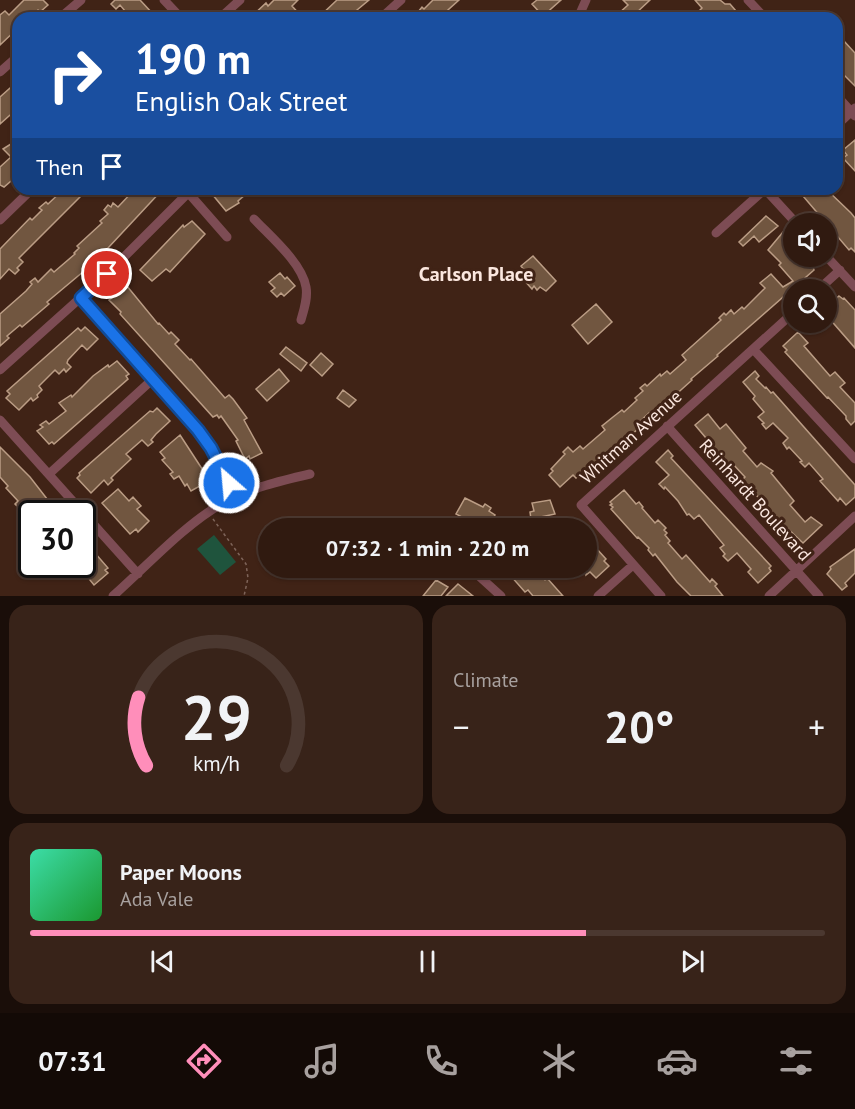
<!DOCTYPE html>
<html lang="en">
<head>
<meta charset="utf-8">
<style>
  :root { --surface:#301a10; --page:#382319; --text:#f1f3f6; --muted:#a8a19f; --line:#4b3830; --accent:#ff8eba }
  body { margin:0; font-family:"PT Sans",sans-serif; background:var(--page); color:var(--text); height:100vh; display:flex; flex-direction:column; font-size:22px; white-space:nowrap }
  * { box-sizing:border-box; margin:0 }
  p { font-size:20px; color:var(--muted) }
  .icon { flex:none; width:33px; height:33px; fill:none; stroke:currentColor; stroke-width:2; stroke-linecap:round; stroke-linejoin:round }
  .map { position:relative; height:596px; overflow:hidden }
  .panel { display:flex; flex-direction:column; gap:9px; padding:9px; background:#1a0e09; flex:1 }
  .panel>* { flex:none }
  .banner { position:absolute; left:12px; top:12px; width:831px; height:183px; border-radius:18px; box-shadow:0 2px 4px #0004,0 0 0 2px var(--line); background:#1a4fa0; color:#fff; overflow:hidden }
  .buttons { position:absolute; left:783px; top:213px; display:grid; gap:12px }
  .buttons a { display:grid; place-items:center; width:54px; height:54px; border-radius:50%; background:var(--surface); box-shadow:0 2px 4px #0004,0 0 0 2px var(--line); font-size:30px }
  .speed { position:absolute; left:18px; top:500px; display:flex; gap:12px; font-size:30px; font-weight:700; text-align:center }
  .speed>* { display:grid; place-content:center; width:78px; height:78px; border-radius:50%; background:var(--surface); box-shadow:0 2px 4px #0004,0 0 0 2px var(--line); line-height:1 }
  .speed .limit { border:3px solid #111; border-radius:9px; background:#fff; color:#111 }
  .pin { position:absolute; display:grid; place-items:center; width:51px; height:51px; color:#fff; margin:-26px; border:3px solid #fff; border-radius:50%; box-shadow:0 2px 6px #0007 }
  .me { position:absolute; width:66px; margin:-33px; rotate:333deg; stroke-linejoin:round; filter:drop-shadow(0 0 4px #0008) }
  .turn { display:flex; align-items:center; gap:21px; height:126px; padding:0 24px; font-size:27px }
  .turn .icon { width:78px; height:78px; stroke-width:2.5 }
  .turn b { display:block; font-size:42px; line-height:51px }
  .then { display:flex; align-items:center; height:57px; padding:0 24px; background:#0003; gap:12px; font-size:22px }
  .big { font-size:45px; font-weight:700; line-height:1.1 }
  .panel .card { flex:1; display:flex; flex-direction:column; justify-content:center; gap:9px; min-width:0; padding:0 21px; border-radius:18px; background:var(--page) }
  .panel .dial { align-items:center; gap:0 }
  .dial svg { height:156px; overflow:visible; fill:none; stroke:var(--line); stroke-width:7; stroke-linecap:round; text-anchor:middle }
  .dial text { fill:var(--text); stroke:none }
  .song { display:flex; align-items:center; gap:18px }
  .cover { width:72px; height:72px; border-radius:9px; background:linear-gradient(135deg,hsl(160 70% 55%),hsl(130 70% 35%)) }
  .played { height:6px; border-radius:3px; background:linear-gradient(90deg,var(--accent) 70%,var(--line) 70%) }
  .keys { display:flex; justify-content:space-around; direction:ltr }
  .heat { display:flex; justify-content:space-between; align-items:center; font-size:33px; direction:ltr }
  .panel .tiles { flex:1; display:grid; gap:9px; grid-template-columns:1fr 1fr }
  .card:last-child { grid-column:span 2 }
  .trip { position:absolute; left:258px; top:518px; width:339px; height:60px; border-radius:30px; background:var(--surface); box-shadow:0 2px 4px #0004,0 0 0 2px var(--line); font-weight:700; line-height:60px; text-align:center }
  .menu { display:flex; height:96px; justify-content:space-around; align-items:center; background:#130a06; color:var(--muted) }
  .menu .icon { width:42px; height:42px }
  .menu .active { color:var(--accent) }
  .menu b { font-size:27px; color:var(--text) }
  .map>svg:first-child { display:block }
  .green { fill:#1f543d }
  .building { fill:#715640; stroke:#bb9d85; stroke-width:1.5 }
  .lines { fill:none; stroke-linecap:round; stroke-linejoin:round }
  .path { stroke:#7e6459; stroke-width:1.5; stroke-dasharray:3 3; stroke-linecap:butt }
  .minor { stroke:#7d4c54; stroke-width:9 }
  .route-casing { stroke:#114b97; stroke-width:15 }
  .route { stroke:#1a73e8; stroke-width:10 }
  .labels { text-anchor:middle; stroke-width:6; stroke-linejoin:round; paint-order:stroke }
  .street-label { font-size:18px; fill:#fbe7df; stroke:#402316 }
  .neighbourhood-label { font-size:20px; font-weight:bold; fill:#fbe7df; stroke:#402316 }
</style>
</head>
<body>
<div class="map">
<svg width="855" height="596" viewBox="0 0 855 596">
  <rect width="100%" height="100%" fill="#402316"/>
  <path class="green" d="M214 535 236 562 220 575 197 549Z"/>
  <path class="building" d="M24 0H43L48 5 40 12 38 10 29 18H18V28L0 45V15L5 11 9 15Z
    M115 0H140L153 14 148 18H131L120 5 116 9 111 4Z
    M274 0H298L292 6 303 18H288L283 13 278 18H250L266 3 268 6Z
    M337 0H369L357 10 359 12 352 18H318Z
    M433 0H459L439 18H413L422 7 424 9Z
    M537 0H561L543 16 532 4Z
    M623 0H650L634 15 636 18H622L618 14 628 5Z
    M695 0H720L725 4H730L736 11 729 18H707L700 10 702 8Z
    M837 37 841 41 843 40 855 53V86L837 68Z
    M18 81V108L0 124V97Z
    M855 140V171L843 158 847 155 843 150Z
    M14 142 18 147V175L4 187 0 185V167L11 157 3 149Z
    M64 189H88L19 258 23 262 17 268 19 270 15 274 9 269 0 279V249L30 218 32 220 42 210 39 208 46 202 48 204Z
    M135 189H163L94 263 92 260 82 269 84 271 47 302 49 304 22 327 20 325 7 336 9 338 0 346V314L26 291 32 284 30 282 35 278 38 282 51 269 54 272 75 254 74 253 79 248 77 246 102 223 100 221 108 214 104 210 108 205 111 207 113 203 118 207Z
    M218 189H252L238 201 239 203 226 211 212 194Z
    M797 189H826L851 213 855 218V252L851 248 849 250Z
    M766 216 778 226 759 242 754 236 743 246 739 242Z
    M192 221 205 234 170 272 166 269 152 281 140 270 183 225 184 227Z
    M783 232H786L794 240V256H805L812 263 814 270 717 355 718 356 691 379 692 380 652 416 649 413 636 425 639 428 617 448 597 465 595 463 576 478 573 475 560 487 549 475 553 471 551 469 565 454 563 452 568 447 573 452 580 446 583 449 605 430 602 426 613 417 622 410 624 412 637 400 635 398 643 391 640 388 645 384 647 386 660 374 661 376 667 371 670 374 686 360 682 355 721 320 719 318 724 313 726 315 731 310 734 314 742 307 744 309 765 288 760 283 771 274 783 287 793 281 779 265 781 263 768 250Z
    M533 256 556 281 546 291 540 287 537 290 534 286 532 289 523 279 525 277 522 273 525 271 521 266Z
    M280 273 285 279 287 277 295 286 284 296 281 293 277 297 271 291 275 288 269 282Z
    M122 280 158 324 159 323 169 334 171 332 179 340 175 344 190 360 191 359 225 398 229 395 233 399 247 418 244 420 262 453 250 459 249 456 245 459 236 441 238 440 221 416 219 418 217 415 213 417 120 314 121 312 109 300 112 298 107 293Z
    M839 296 843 299 844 298 855 310V348L828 317 831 314 826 307Z
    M596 304 612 322 588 344 572 325Z
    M85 327 98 339 87 350 82 345 68 360 67 363 71 367 66 372 64 369 59 374 55 370 39 386 42 390 37 395 38 397 33 401 31 398 19 410 6 398 10 394 7 391 78 328 81 331Z
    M798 332 808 343 804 346 830 376 835 372 845 383 840 387 855 403V421L851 425 846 419V416L828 397 827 398 785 352 787 350 783 346Z
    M286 347 307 363 301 371 280 354Z
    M321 353 333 364 322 376 310 365Z
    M117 361 129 374 126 376 128 379 54 444 52 442 49 444 37 431 43 427 40 425 46 421 49 424 66 411 59 403 71 395 72 397 93 376 108 365 109 367Z
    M279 369 289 381 267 401 256 389Z
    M755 371 759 376 756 379 765 388 766 387 771 393 773 392 855 485V497L846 505 840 498 838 501 820 481 823 479 809 463 805 467 800 462 802 461 789 447 787 449 783 443 788 438 773 423 766 429 762 424 764 423 758 417 764 412 753 399 755 396 743 382Z
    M343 390 356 400 349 407 337 398Z
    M157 408 170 421 156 434 151 440 153 442 148 446 142 440 126 454 131 459 116 473 111 478 113 480 108 485 104 480 91 493 77 478 80 475 79 473 150 411 153 412Z
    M708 414 720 429 726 424 746 448 743 451 757 467 761 463 773 471 771 473 794 501 790 505 805 522 811 517 822 525 803 543 784 525 742 480 745 477 731 462 728 464 695 425Z
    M180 435 208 478 206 480 207 482 191 491 187 484 185 486 179 476 174 479 170 474 173 472 162 460 165 458 160 452Z
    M0 447 30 477 58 513H36L30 506 23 512 15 504 18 501 6 488 8 486 0 477Z
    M668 450 673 456 671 458 771 566 769 568 771 571 758 583 748 572 751 569 737 553 728 561 723 556 725 554 720 548 724 545 699 515 694 519 689 514 687 515 678 501 665 487 664 489 659 484 669 475 656 462Z
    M118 489 129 501 133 497 141 506 137 509 149 521 138 532 136 529 130 534 102 503Z
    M624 490 636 504 639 502 643 507 642 508 655 523 658 520 666 528 664 530 667 533 665 535 670 541 668 543 682 559 686 555 710 582 712 579 717 584 715 586 723 596H691L677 582 655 554 653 556 648 550 649 548 638 537 637 538 611 509 613 507 610 505 612 504 610 502Z
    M465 498 483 507 485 504 491 508 489 511 495 515 492 520 501 528H476L460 520 462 517 456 514Z
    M550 500 555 514 531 519 530 512 534 511 532 503Z
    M586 537 606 559 604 561 609 566 596 578 590 572 586 575Z
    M82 538 108 568 105 570 108 573 94 585 77 564H82Z
    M855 549V573L845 583 847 586 842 590 827 574 831 569 830 567Z
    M508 567H533L545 580 547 578 563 596H533L528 590 525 592 509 574 511 570Z
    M436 580 448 587 441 596H423Z
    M458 584 473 596H446Z"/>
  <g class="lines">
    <path class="path" d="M213 519 246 564 248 578 244 596"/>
    <path class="minor" d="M164 0 181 18
      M748 0 765 18
      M60 18 81 0
      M220 18 240 0
      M381 18 401 0
      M578 18 586 0
      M0 72 18 56
      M837 96 855 116
      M837 125 855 108
      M185 189 227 237
      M765 189 797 224
      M254 219C270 236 302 263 306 287 308 298 304 309 301 320
      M0 220 32 189
      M716 233 765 189
      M826 256 855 287
      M818 290 840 270
      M81 298 198 430 217 459 236 497
      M753 349 855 459
      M0 370 107 274 192 189
      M0 420 138 574
      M667 426 819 596
      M49 474 153 379
      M469 567 501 596
      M113 596C146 567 185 524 223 503 250 488 280 481 310 474
      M598 596 633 565
      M661 596 581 505 794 312
      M769 596 855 516"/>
  </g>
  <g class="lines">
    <g class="route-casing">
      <path id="route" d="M107 274 81 298 198 430 211 448 229 483"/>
    </g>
    <use href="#route" class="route"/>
  </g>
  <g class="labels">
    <g class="street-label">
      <text transform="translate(631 437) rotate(-42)" y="6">Whitman Avenue</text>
      <text transform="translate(755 500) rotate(48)" y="6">Reinhardt Boulevard</text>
    </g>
    <g class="neighbourhood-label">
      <text x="476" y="281">Carlson Place</text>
    </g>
  </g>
</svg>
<div class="buttons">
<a><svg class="icon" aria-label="sound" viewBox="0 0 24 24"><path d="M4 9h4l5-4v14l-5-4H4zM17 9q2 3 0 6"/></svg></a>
<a><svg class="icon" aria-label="search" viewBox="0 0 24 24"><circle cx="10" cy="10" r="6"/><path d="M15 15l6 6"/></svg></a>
</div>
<div class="speed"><div class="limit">30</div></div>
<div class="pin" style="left:107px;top:274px;background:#d93025"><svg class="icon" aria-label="arrive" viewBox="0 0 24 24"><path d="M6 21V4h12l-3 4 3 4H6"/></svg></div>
<svg class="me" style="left:229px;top:483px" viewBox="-20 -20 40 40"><circle r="17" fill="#1a73e8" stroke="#fff" stroke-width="3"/><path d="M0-11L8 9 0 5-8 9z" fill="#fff"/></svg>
<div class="trip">07:32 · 1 min · 220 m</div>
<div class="banner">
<div class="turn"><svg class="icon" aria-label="right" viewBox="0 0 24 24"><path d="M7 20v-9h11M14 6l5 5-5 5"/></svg><div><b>190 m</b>English Oak Street</div></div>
<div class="then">Then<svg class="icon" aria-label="arrive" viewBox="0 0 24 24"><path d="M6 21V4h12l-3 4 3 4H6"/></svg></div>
</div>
</div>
<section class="panel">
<div class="tiles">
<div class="card dial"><svg viewBox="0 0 100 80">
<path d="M14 69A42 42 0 1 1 86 69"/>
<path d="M14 69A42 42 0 0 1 10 34" stroke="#ff8eba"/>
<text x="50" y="56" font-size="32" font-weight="700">29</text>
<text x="50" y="72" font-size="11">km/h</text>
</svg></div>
<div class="card"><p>Climate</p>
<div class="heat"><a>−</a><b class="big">20°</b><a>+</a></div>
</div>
<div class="card">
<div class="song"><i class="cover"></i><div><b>Paper Moons</b><p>Ada Vale</p></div></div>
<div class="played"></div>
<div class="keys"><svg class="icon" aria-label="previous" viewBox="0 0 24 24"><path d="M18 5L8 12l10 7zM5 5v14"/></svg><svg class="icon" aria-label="pause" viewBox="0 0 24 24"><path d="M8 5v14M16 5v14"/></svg><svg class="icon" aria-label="next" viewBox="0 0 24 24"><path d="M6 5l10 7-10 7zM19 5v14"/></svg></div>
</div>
</div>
</section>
<nav class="menu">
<b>07:31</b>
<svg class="icon active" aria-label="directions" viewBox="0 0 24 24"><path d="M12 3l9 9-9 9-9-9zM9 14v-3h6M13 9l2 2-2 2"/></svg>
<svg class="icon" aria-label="music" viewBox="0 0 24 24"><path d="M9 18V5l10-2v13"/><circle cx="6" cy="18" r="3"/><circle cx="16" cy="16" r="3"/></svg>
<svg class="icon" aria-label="phone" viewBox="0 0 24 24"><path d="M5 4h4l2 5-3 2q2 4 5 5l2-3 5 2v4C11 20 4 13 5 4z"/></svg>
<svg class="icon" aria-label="climate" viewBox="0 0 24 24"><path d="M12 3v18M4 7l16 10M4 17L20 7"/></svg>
<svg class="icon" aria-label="car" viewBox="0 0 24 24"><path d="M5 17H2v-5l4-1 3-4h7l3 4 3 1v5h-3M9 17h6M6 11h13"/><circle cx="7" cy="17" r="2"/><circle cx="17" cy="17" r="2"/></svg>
<svg class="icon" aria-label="filters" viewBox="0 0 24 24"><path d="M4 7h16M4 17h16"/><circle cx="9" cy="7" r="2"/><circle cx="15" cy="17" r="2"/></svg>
</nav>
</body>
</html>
